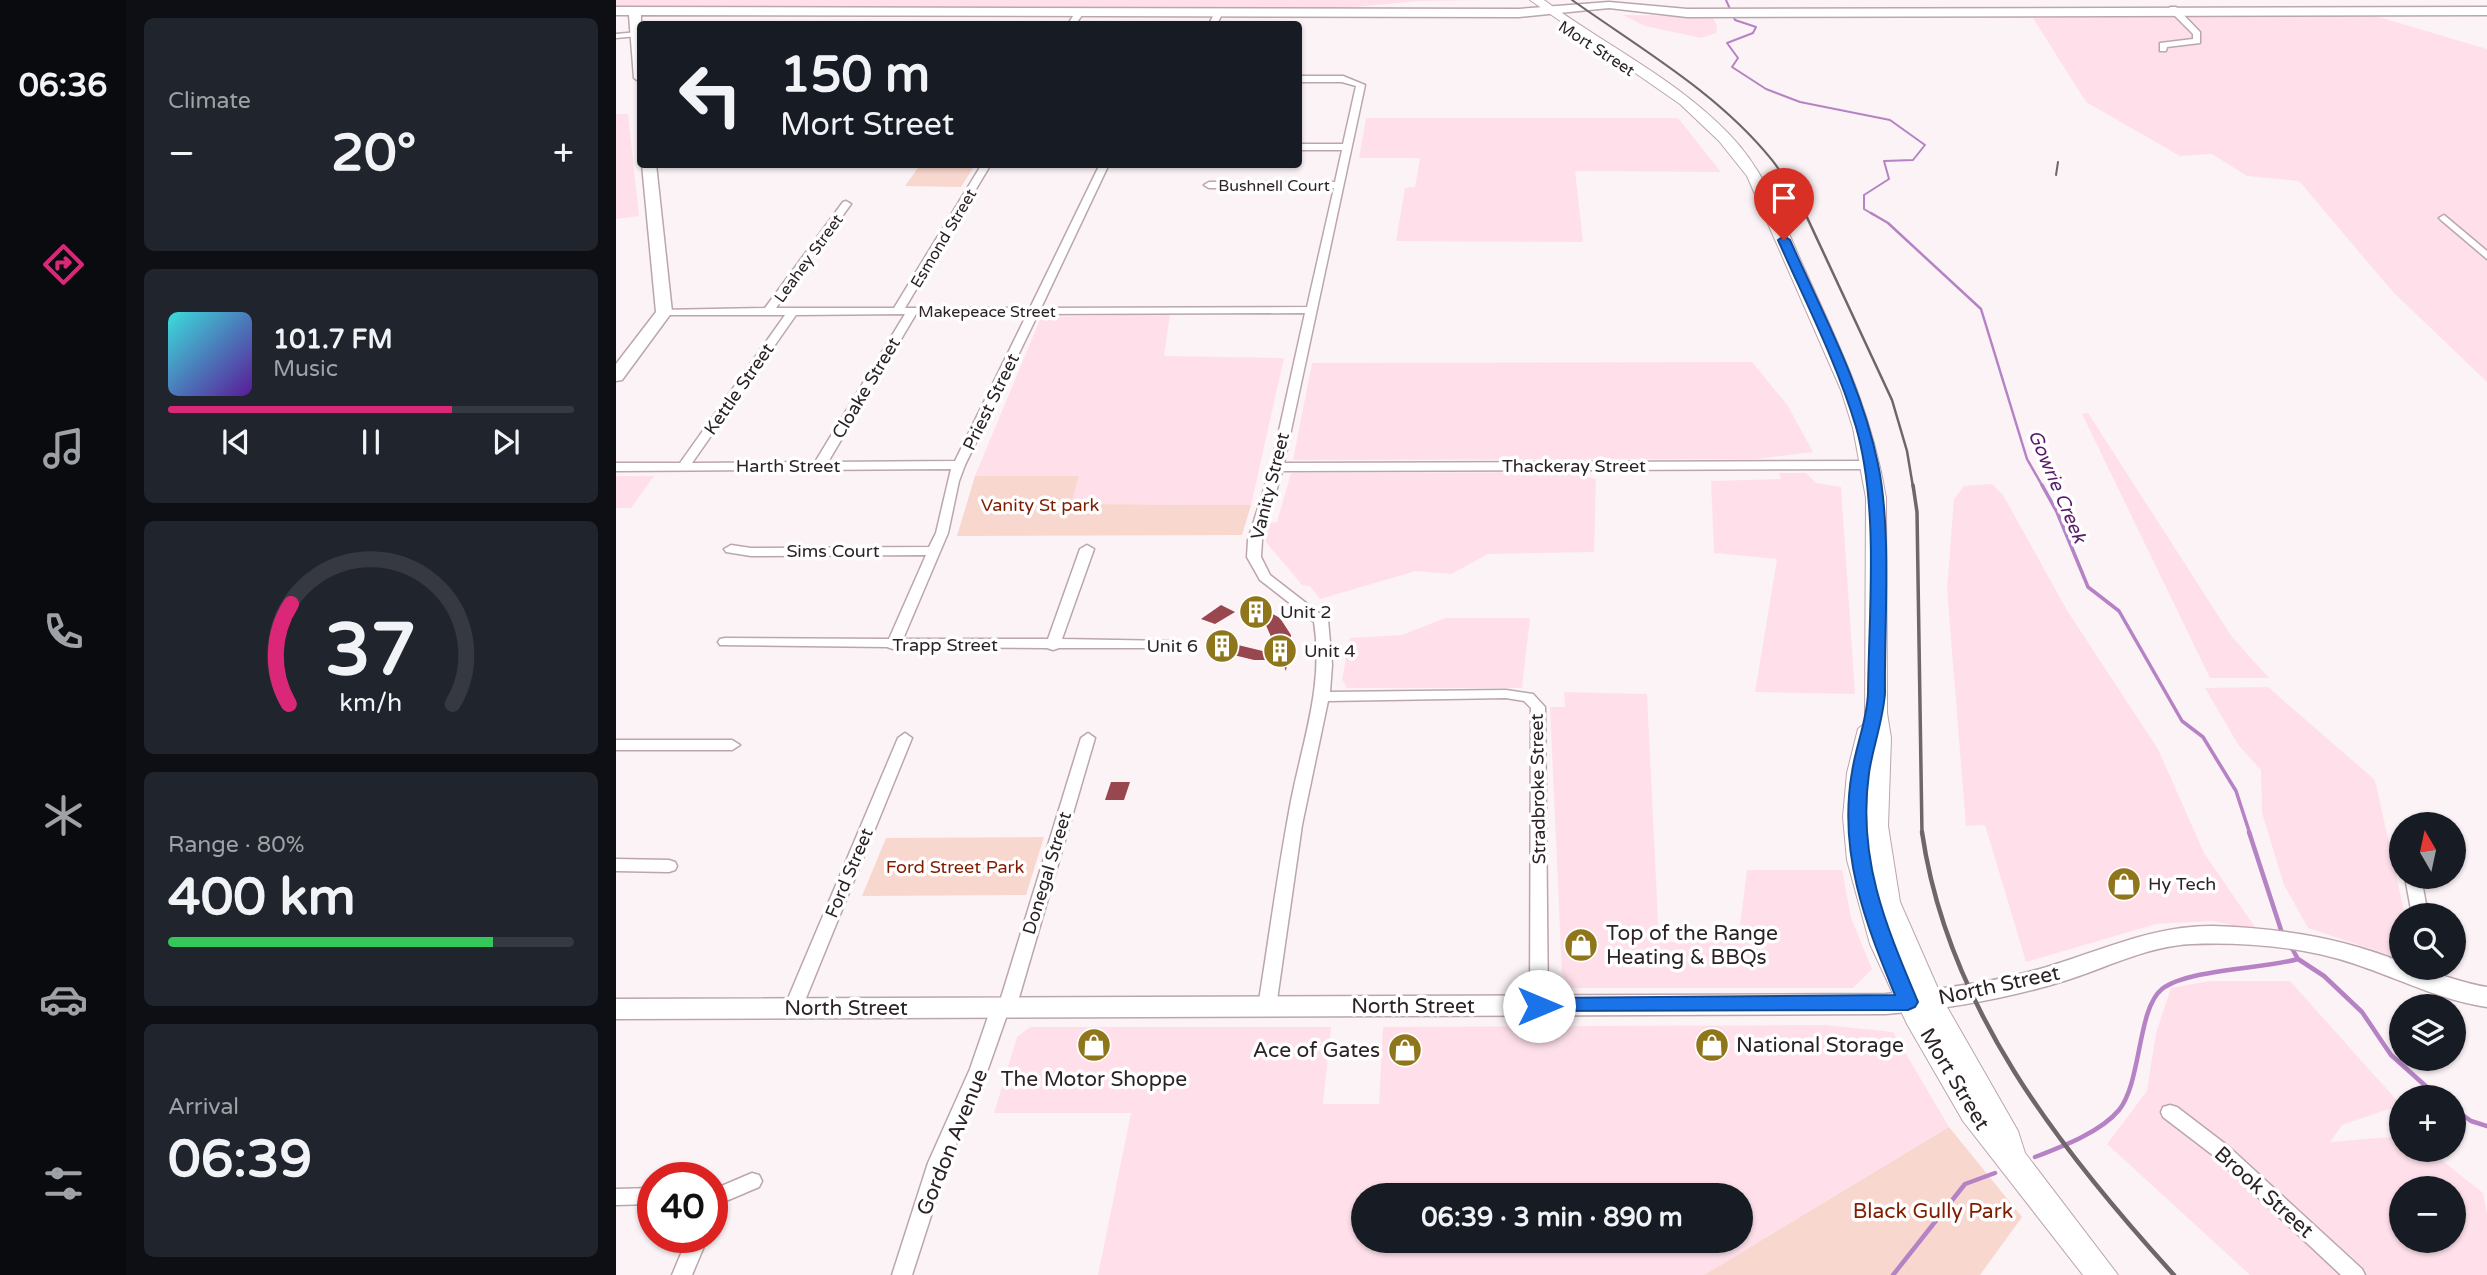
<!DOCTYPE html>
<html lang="en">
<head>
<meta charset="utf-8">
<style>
  :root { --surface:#171b24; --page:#20242c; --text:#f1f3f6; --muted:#9ea1a6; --line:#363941; --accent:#db2777 }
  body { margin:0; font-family:"Varela Round",sans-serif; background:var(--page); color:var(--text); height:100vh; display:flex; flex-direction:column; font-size:26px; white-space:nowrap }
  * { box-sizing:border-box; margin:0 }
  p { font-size:23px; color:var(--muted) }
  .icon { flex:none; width:38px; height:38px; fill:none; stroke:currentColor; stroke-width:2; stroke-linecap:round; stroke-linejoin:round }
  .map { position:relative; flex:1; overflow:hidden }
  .side { display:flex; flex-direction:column; gap:18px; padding:18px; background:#0d0f14; width:490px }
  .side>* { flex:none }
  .hud { position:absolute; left:21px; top:21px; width:665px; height:147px; border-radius:7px; box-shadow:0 2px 5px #0004; background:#171b24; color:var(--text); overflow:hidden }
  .needle { width:46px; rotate:351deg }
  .buttons { position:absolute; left:1773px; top:812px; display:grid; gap:14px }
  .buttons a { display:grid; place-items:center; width:77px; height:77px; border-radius:50%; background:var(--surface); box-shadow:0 2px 5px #0004; font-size:35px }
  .speed { position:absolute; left:21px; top:1162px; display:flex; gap:14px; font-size:35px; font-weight:700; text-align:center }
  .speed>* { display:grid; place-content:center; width:91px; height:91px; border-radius:50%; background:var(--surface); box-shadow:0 2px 5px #0004; line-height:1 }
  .speed .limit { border:10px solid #d22; background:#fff; color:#111 }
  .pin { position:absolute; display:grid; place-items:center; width:60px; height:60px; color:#fff; margin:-72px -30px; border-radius:50% 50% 50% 0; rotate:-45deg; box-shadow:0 0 7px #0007 }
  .pin .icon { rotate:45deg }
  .me { position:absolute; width:77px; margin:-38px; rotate:90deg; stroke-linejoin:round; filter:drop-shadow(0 0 5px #0008) }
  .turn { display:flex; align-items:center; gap:24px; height:147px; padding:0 28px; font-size:32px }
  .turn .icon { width:91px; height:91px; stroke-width:2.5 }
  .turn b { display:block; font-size:49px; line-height:60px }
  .big { font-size:52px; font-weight:700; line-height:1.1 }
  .side .card { flex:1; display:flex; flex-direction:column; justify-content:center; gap:10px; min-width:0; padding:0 24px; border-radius:10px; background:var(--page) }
  .side .dial { align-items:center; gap:0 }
  .dial svg { height:182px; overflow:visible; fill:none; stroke:var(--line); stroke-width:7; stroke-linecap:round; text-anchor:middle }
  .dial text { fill:var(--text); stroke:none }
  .song { display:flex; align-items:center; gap:21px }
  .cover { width:84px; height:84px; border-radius:10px; background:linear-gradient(135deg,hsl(180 70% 55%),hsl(270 70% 35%)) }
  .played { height:7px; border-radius:4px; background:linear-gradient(90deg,var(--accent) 70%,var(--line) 70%) }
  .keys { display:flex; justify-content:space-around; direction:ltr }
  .heat { display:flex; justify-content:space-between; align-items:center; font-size:38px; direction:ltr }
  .charge { height:10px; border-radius:5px; background:linear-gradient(90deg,#34c759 80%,var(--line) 0) }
  .trip { position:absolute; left:735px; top:1183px; width:402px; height:70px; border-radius:35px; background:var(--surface); box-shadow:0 2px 5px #0004; font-weight:700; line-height:70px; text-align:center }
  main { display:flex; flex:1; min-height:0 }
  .menu { display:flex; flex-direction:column; width:126px; justify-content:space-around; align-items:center; background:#090b0e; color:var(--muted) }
  .menu .icon { width:49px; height:49px }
  .menu .current { color:var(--accent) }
  .menu b { font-size:32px; color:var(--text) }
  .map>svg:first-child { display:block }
  .built { fill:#ffe0ea; fill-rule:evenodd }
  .green { fill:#f8d7ce }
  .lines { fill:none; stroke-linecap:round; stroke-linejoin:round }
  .stream-far3 { stroke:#b583c5; stroke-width:2 }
  .stream-far2 { stroke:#b583c5; stroke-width:2.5 }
  .stream-far1 { stroke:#b583c5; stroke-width:3.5 }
  .stream { stroke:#b583c5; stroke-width:4.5 }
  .building { fill:#98474f }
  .street-casing { stroke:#bba6ac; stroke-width:3 }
  .secondary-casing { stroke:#bba6ac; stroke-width:3 }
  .primary-casing { stroke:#bba6ac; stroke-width:2 }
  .street { fill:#fff; fill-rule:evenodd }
  .secondary { fill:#fff; fill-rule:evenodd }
  .primary { fill:#fff; fill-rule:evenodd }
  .rail-far3 { stroke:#6e6668; stroke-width:2 }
  .rail-far2 { stroke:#6e6668; stroke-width:2.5 }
  .rail-far1 { stroke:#6e6668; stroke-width:3.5 }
  .rail { stroke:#6e6668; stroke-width:4.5 }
  .route { fill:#1a73e8; stroke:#114b97; stroke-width:2 }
  .labels { text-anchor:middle; stroke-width:7; stroke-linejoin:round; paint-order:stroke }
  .far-street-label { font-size:16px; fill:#2b2325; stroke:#fff }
  .street-label { font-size:18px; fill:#2b2325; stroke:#fff }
  .park-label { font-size:18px; fill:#801c00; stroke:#fff }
  .poi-label { font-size:18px; fill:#2b2325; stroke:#fff; text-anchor:start }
  .water-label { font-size:19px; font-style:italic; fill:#581968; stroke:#fff }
  .near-poi-label { font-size:21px; fill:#2b2325; stroke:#fff; text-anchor:start }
  .near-street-label { font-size:21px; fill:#2b2325; stroke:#fff }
  .near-park-label { font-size:21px; fill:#801c00; stroke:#fff }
</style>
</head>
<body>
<main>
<nav class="menu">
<b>06:36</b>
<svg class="icon current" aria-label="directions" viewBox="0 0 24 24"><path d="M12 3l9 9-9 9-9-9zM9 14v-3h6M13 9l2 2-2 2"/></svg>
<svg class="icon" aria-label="music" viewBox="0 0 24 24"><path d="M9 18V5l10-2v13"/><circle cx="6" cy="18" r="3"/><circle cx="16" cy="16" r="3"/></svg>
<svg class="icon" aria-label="phone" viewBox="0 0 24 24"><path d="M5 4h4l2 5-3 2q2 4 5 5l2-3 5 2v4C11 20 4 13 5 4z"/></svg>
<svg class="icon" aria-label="climate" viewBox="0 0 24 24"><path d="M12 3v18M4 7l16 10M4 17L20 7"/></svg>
<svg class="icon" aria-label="car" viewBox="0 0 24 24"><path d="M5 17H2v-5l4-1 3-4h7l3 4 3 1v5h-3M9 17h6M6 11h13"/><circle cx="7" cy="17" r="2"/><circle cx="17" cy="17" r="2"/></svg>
<svg class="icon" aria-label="filters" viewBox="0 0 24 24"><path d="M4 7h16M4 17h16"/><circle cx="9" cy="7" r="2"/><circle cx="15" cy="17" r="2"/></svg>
</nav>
<section class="side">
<div class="card"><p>Climate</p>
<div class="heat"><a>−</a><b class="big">20°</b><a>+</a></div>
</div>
<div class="card">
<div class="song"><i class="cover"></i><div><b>101.7 FM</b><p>Music</p></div></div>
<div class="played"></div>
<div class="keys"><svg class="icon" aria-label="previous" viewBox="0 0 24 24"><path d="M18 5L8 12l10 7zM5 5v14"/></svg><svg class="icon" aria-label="pause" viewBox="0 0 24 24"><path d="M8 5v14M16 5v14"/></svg><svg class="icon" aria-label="next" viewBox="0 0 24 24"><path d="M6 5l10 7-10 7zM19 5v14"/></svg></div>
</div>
<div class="card dial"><svg viewBox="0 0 100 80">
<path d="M14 69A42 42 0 1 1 86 69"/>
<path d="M14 69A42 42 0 0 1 15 25" stroke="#db2777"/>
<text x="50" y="56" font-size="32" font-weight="700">37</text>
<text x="50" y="72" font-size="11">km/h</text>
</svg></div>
<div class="card"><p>Range · 80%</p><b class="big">400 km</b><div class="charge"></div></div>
<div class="card"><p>Arrival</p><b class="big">06:39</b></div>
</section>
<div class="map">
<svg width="1871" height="1275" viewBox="0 0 1871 1275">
  <rect width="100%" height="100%" fill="#fcf3f6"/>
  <path class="built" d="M0 0H866L802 1 727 8 0 7Z
    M1007 15 1096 16 1101 26 1100 33 1085 38 1029 26Z
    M1756 15 1871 49V382L1777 292 1683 181 1631 176 1596 154 1564 156 1470 102 1417 18Z
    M0 114H12L23 216 0 219Z
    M750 118H1062L1105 172 959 171 967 242 780 241 789 188 799 187 804 158H743Z
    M554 314 548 356 668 358 635 505 454 504 463 476H359L425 317Z
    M1136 362 1172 406 1197 452 1140 459 677 460 696 363Z
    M1472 413 1616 637 1653 678H1594L1466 414Z
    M952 472 980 479 978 552 872 554 835 574 800 571 704 599 694 586 686 585 650 542 651 523 661 522 675 473Z
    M1163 473H1190L1200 483 1225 487 1239 694 1139 692 1161 559 1098 553 1095 481 1165 479Z
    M0 476H38L15 508H0Z
    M1376 484 1387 495 1452 612 1542 749 1588 853 1641 930 1596 921 1540 924 1410 962 1369 825 1350 826 1331 589 1338 499 1348 486Z
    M829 618H914L906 688H731L726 679 734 638 786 635Z
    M1652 687 1759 780 1789 915H1785V959L1692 928 1668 885 1646 813 1645 770 1623 746 1589 688Z
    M948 692 1031 694 1043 942H1122L1131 870H1226L1235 918 1256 969 1237 988H955L946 974 934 707H949Z
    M1593 981H1674L1785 1105 1726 1125 1714 1142 1785 1136V1150H1813L1867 1193 1871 1214V1275H1634L1491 1144 1531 1091 1540 1033 1555 988ZM1785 1188H1838V1241H1785Z
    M1210 1025 1277 1032 1333 1127 1088 1275H482L515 1113H378L401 1037 414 1027H715L707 1104H763L767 1027ZM747 1195H1125V1241H747Z"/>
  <path class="green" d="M304 165V164L359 165 345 187 289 186Z
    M359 476H463L455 504 635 505 626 535 341 536Z
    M428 837 410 895 246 896 270 838Z
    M1333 1127 1406 1217 1364 1275H1088Z"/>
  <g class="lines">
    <path class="stream-far3" d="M1110 0 1119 20 1140 27 1137 33 1111 43 1122 58 1116 67 1150 89 1184 102 1274 120 1309 145 1297 160 1268 161 1273 179 1248 195V209L1258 215"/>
    <path class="stream-far2" d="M1255 213 1272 223 1365 309 1411 459 1427 487"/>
    <path class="stream-far1" d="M1426 485 1441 512 1472 587 1503 611 1566 721 1587 737 1620 791 1634 834"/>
    <path class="stream" d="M1633 832 1666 933
      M1674 945 1682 959 1708 976 1746 1012 1775 1055 1822 1097
      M1838 1109 1855 1121 1871 1126
      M1419 1157C1445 1147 1485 1132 1503 1110 1526 1081 1521 1009 1546 989 1572 969 1647 969 1682 959
      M1277 1275 1349 1184 1379 1173"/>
  </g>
  <path class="building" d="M637 603 664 618 675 635 670 671 665 660H638L589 648 597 639 663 655 649 623 624 611Z
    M605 605 619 612 599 624 585 619Z
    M495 782H514L508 800H489Z"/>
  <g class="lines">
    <g class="street-casing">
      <path id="street" d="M1554 7H1560L1584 32V43L1551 47 1550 51H1544V43L1577 39V34L1554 11Z
        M461 10 468 12 460 24H452Z
        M600 10 607 12 601 24H593Z
        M22 32V36L0 38V34Z
        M682 76H727L749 85 668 463 1255 461 1261 465 1255 469 666 471 646 540 645 557 654 575 712 620 716 665 714 692 890 690 917 694 929 707 932 1006 929 1011 923 1013 917 1011 914 1006 915 708 908 701 890 698 712 701 686 825 660 1007 657 1012 651 1014 645 1012 642 1007C653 938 662 869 675 801 687 740 708 684 698 622L644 580 631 557 632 540 655 467 689 313 422 314 349 465 343 481 332 533 287 639H432L464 549 471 545 478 549 446 639 555 641 557 644 555 647 550 648H443L437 650 431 648 283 647 277 649 271 647 104 645 102 642 104 639 109 638 273 639 310 555 135 556 110 552 108 549 115 545 135 548 313 547 320 533 335 469 0 471V463H64L169 315H48L44 314V310L149 308 227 202 230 201 235 204 160 308H278L366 164H375L289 308H414L484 164H493L425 308 691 307 718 188H593L588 185 593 182H719L726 150H682V144H727L740 86 726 82H682ZM289 314 199 462 76 463 180 315ZM300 314H411L339 461 212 462Z
        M1828 215 1871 251V259L1825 220 1823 218Z
        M289 733 296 738 186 1008 183 1013 177 1015 171 1013 168 1008 282 738Z
        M472 733 479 738 400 1008 397 1013 391 1015 372 1069 332 1163 296 1275H276L312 1163 354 1069 375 1008 378 1003 384 1001 465 738Z
        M0 740H116L124 745 116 750H0Z
        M0 859 53 860 59 862 61 866 59 870 53 872 0 871Z
        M1789 877H1805L1812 915H1796Z
        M1554 1105 1561 1107 1612 1146 1746 1269 1749 1275H1725L1598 1156 1547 1117 1545 1112 1547 1107Z
        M136 1173 143 1175 146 1181 143 1187 96 1207V1190Z
        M37 1188V1204L0 1205V1189Z
        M72 1237H92L76 1275H56Z"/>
    </g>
    <g class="secondary-casing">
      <path id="secondary" d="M993 2 1071 9 1871 7V15L1071 17 993 8 903 17 25 15 24 82 18 78 13 15H0V7L903 9Z
        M26 164H40L56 312 6 380 0 381V364L40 312Z
        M1596 926C1661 928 1724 937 1785 962V968C1814 968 1842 983 1871 987V1007C1824 1000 1784 979 1739 964 1689 947 1629 942 1576 944 1531 946 1490 968 1448 981 1390 999 1331 1009 1270 1014L0 1019V999L1270 994C1322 990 1374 983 1424 969 1483 952 1534 926 1596 926Z"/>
    </g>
    <g class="primary-casing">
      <path id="primary" d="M914 0H928C990 46 1058 77 1113 134 1150 172 1167 221 1188 268 1224 347 1256 412 1270 498L1271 713 1275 738 1272 826 1284 902 1327 1000 1402 1131 1409 1153 1502 1275H1467L1347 1121 1291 1024 1254 944 1231 860 1227 817 1231 773 1242 729 1249 723 1250 498 1237 428 1225 390 1131 176 1103 141 1064 104Z"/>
    </g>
    <use href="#street" class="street"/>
    <use href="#secondary" class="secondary"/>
    <use href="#primary" class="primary"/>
    <path class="rail-far3" d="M956 0C1025 49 1102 93 1156 160 1169 176 1179 197 1190 215
      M1440 175 1442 162"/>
    <path class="rail-far2" d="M1189 213 1276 400 1291 451 1297 487"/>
    <path class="rail-far1" d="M1297 485 1301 512 1306 834"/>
    <path class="rail" d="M1306 832C1331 1006 1443 1149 1558 1275"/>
  </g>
  <path class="route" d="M1168 236 1174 240C1206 312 1246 386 1262 464 1276 531 1268 623 1269 693 1267 721 1257 746 1253 773 1241 859 1270 926 1302 1002L1299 1007 1292 1010 916 1011 913 1006 916 1001 923 998 1279 995C1249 922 1222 853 1236 772 1240 745 1251 721 1252 693 1253 610 1263 507 1240 427 1221 363 1189 301 1162 240Z"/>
  <defs>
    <g id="building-disc" transform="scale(1.75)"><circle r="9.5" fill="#8f761b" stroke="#fff"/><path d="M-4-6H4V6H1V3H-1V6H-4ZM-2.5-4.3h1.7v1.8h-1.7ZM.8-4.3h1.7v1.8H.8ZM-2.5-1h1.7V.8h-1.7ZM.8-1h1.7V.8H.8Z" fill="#fff"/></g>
    <g id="shop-disc" transform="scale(1.75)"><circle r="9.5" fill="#8f761b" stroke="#fff"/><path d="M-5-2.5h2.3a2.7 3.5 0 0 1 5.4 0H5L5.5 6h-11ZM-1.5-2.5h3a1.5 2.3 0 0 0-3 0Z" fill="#fff"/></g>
  </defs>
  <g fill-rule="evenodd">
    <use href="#building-disc" x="640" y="612"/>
    <use href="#building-disc" x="606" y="646"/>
    <use href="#building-disc" x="664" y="651"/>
    <use href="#shop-disc" x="1508" y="884"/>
    <use href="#shop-disc" x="965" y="945"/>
    <use href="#shop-disc" x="478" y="1045"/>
    <use href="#shop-disc" x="1096" y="1045"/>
    <use href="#shop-disc" x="789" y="1050"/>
  </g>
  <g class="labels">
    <g class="far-street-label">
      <text transform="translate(981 48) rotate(33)" y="6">Mort Street</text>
      <text x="658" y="191">Bushnell Court</text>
      <text transform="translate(327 238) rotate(-59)" y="6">Esmond Street</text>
      <text transform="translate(192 258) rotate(-54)" y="6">Leahey Street</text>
      <text x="371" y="317">Makepeace Street</text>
    </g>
    <g class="street-label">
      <text transform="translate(250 388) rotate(-59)" y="6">Cloake Street</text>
      <text transform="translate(123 389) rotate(-55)" y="6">Kettle Street</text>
      <text transform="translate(375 402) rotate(-64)" y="6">Priest Street</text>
      <text x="172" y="472">Harth Street</text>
      <text x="958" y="472">Thackeray Street</text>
      <text transform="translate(654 486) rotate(-76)" y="6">Vanity Street</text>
      <text x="217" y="557">Sims Court</text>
      <text x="329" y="651">Trapp Street</text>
      <text transform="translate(922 789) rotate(-91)" y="6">Stradbroke Street</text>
      <text transform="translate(233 873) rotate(-67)" y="6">Ford Street</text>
      <text transform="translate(431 873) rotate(-73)" y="6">Donegal Street</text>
    </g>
    <g class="park-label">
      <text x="424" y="511">Vanity St park</text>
      <text x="339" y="873">Ford Street Park</text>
    </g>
    <g class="poi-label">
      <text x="664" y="618">Unit 2</text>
      <text x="582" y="652" text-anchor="end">Unit 6</text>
      <text x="688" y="657">Unit 4</text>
      <text x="1532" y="890">Hy Tech</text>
    </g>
    <g class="water-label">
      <text transform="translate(1442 486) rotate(67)" y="7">Gowrie Creek</text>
    </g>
    <g class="near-poi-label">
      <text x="990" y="940">Top of the Range<tspan x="990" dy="24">Heating &amp; BBQs</tspan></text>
      <text x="1120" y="1052">National Storage</text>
      <text x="764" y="1057" text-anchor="end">Ace of Gates</text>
      <text x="478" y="1086" text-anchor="middle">The Motor Shoppe</text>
    </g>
    <g class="near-street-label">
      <text transform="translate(1383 985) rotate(-12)" y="7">North Street</text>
      <text x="797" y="1013">North Street</text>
      <text x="230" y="1015">North Street</text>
      <text transform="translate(1339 1079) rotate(59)" y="7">Mort Street</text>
      <text transform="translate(336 1142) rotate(-68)" y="7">Gordon Avenue</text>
      <text transform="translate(1648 1192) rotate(42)" y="7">Brook Street</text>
    </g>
    <g class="near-park-label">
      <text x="1317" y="1218">Black Gully Park</text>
    </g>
  </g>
</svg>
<div class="buttons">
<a><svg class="needle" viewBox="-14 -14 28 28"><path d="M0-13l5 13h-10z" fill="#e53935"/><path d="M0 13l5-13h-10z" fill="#9ea1a6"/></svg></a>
<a><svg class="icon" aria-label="search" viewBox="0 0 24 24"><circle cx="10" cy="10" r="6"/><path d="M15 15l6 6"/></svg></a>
<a><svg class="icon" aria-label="layers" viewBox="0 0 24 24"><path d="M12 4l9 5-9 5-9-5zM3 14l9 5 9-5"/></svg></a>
<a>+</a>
<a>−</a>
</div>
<div class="speed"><div class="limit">40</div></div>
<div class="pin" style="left:1168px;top:240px;background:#d93025"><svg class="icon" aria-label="arrive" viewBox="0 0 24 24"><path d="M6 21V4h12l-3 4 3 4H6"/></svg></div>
<svg class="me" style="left:923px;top:1006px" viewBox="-20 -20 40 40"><circle r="19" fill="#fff"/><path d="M0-13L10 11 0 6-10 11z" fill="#1a73e8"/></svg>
<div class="trip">06:39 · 3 min · 890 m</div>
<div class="hud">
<div class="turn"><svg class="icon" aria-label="left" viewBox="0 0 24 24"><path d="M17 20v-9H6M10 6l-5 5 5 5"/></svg><div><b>150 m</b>Mort Street</div></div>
</div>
</div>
</main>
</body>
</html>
